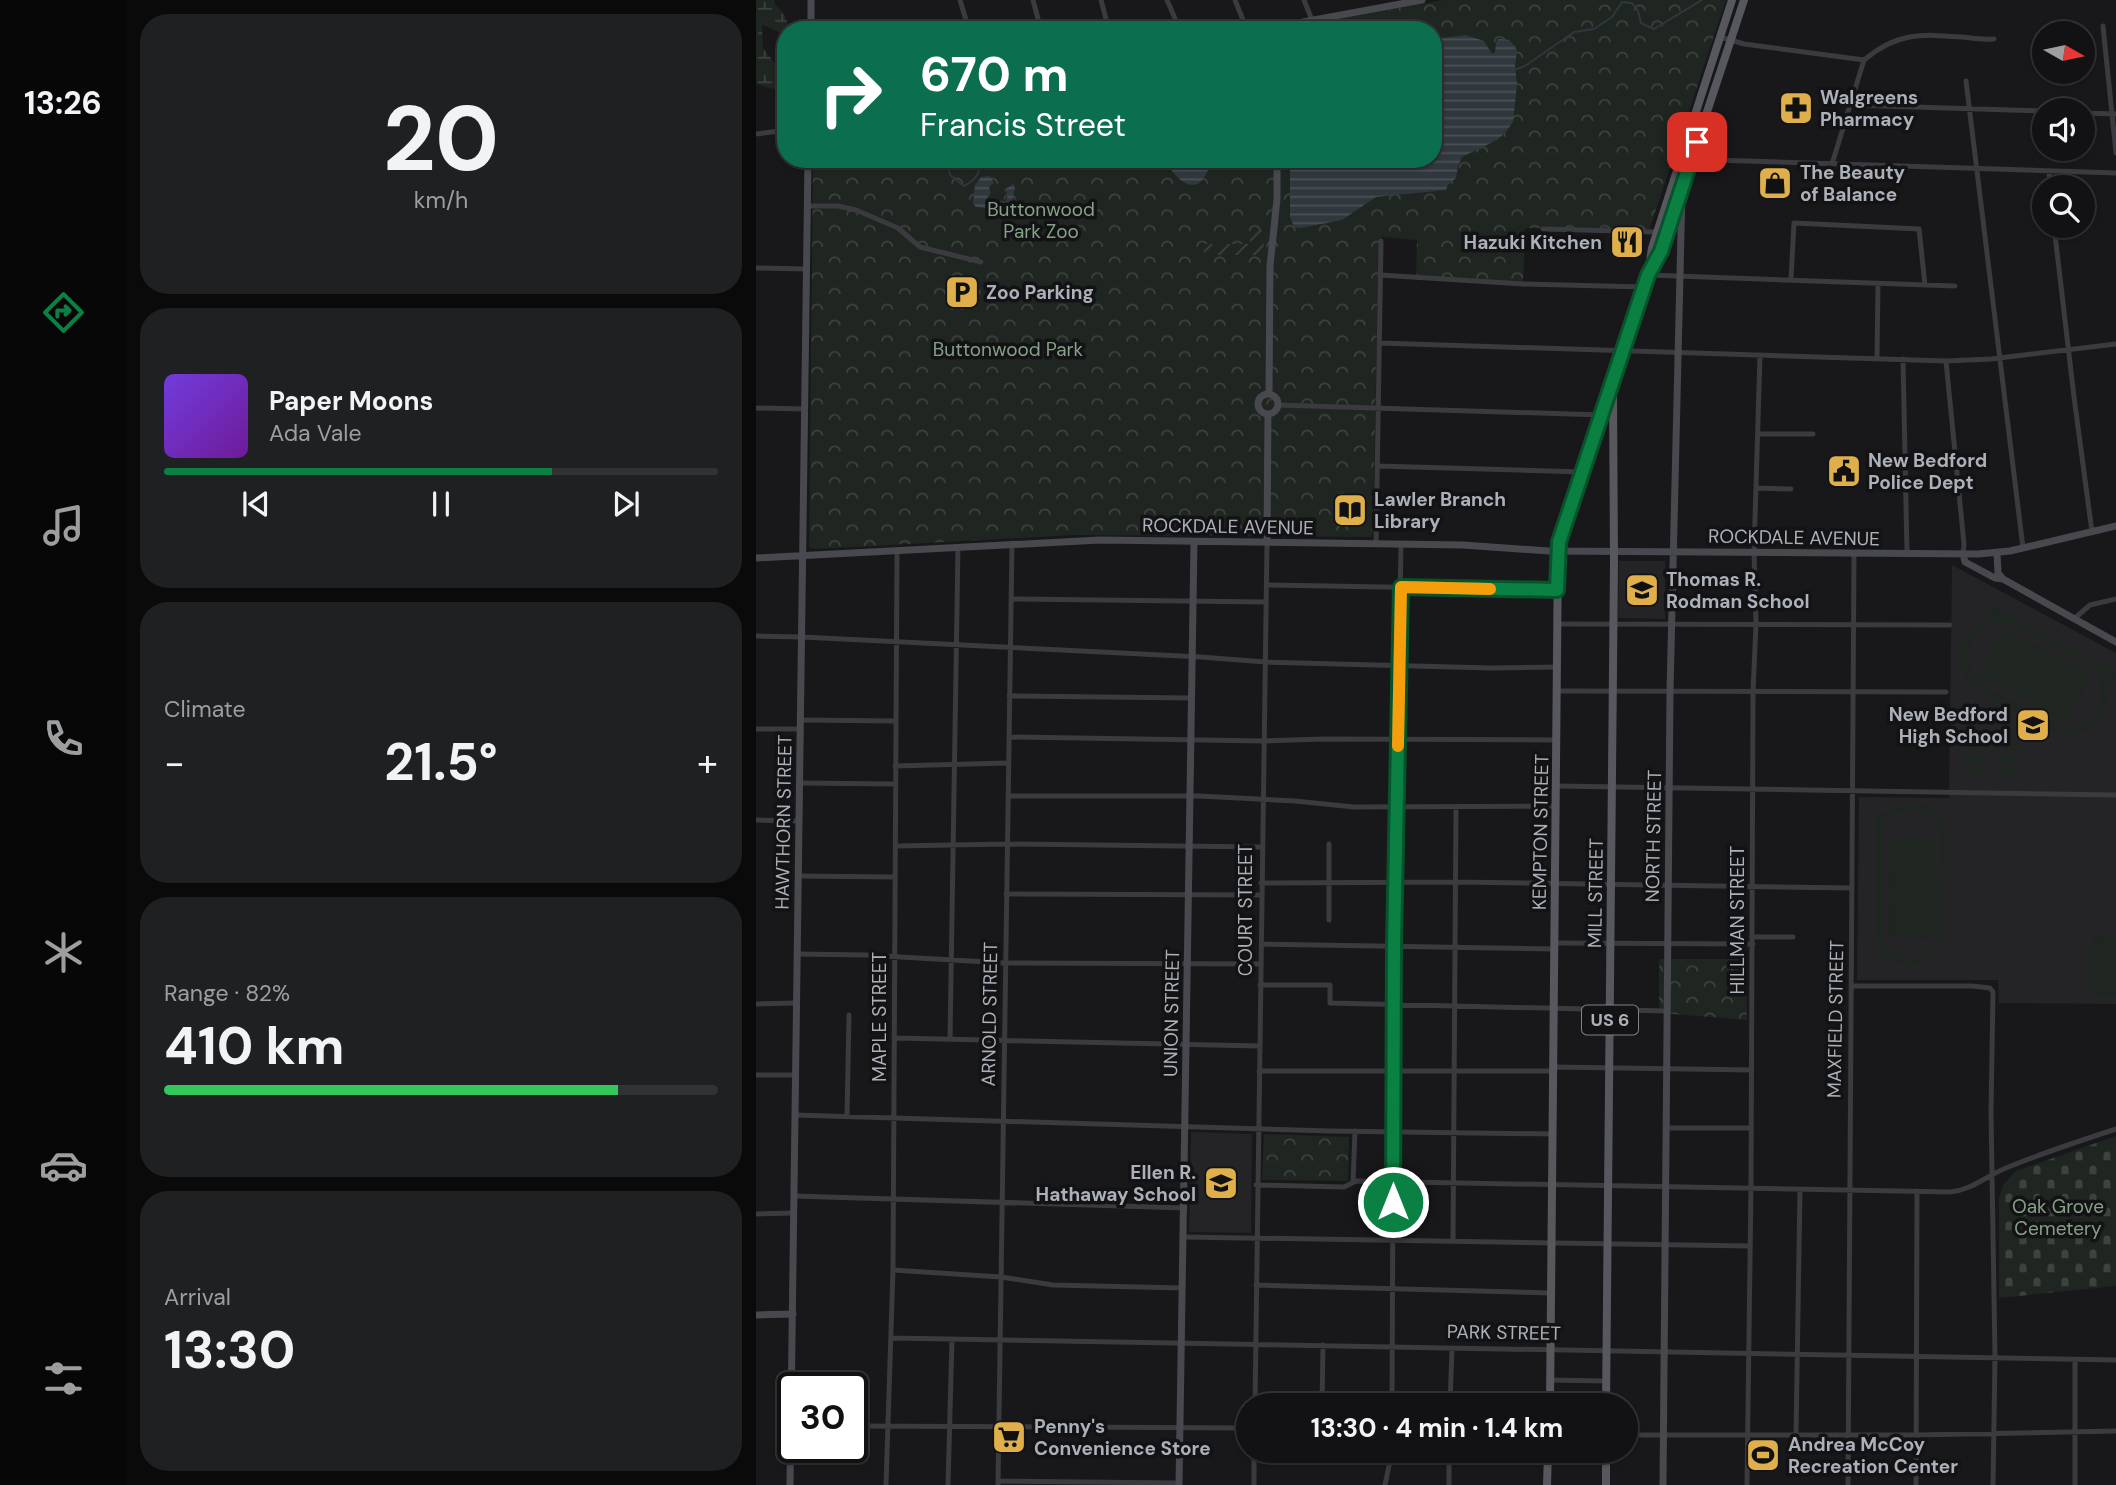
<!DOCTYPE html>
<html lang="en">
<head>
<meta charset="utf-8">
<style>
  :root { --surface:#121214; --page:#1f2022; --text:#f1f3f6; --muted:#9c9ea0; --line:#313234; --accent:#0b8043 }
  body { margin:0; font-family:"DM Sans",sans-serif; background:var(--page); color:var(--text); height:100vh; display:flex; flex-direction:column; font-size:26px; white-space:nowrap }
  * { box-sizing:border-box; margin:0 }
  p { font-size:23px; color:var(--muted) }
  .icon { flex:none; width:38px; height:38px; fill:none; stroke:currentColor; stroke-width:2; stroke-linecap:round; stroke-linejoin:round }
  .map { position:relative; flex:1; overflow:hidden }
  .panel { display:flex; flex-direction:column; gap:14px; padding:14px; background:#0a0a0b; width:630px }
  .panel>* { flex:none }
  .banner { position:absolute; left:21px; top:21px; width:665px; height:147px; border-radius:28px; box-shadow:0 2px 5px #0004,0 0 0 2px var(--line); background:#0b6e4f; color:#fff; overflow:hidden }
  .needle { width:46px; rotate:99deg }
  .controls { position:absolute; left:1276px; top:21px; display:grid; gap:14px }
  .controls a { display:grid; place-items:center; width:63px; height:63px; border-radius:50%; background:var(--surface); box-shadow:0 2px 5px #0004,0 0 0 2px var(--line); font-size:35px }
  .speed { position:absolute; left:21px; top:1372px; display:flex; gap:14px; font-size:35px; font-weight:700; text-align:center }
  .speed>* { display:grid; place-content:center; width:91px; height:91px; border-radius:50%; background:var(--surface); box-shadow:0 2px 5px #0004,0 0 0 2px var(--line); line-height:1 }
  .speed .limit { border:4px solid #111; border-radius:10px; background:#fff; color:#111 }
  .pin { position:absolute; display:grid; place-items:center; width:60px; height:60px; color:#fff; margin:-30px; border-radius:14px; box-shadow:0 4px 10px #0006 }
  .me { position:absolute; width:77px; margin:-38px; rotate:0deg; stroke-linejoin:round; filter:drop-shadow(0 0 5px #0008) }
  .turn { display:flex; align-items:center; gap:24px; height:147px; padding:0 28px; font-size:32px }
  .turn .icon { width:91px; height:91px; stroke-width:2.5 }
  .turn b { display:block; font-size:49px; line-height:60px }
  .big { font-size:52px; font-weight:700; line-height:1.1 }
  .panel .tile { flex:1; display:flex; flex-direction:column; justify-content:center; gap:10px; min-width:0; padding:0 24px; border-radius:28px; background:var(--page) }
  .panel .dial { align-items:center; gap:0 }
  .dial b { font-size:91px; line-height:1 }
  .song { display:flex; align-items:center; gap:21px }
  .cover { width:84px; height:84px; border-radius:10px; background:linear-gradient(135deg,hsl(260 70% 55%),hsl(280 70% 35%)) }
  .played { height:7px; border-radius:4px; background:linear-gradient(90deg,var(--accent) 70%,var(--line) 70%) }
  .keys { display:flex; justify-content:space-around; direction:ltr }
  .heat { display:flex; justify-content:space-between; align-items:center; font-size:38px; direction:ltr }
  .charge { height:10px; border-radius:5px; background:linear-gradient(90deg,#34c759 82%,var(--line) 0) }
  .trip { position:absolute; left:480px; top:1393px; width:402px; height:70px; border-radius:35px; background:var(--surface); box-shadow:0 2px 5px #0004,0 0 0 2px var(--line); font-weight:700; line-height:70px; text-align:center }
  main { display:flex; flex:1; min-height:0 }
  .dock { display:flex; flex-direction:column; width:126px; justify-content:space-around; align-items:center; background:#070708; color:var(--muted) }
  .dock .icon { width:49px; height:49px }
  .dock .current { color:var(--accent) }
  .dock b { font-size:32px; color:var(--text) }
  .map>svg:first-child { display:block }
  .built { fill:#242427 }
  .grass { fill:#1f2520; fill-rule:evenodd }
  .wetland { fill:url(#wetland-marsh) }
  .cemetery { fill:url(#cemetery-stones) }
  .park { fill:url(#park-crowns) }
  .garden { fill:url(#garden-furrows) }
  .water { fill:url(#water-rules) }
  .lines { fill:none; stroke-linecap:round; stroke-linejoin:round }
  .stream { stroke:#30373d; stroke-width:2 }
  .street { stroke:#3a3a3f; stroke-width:5 }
  .secondary { stroke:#48494e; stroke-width:7 }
  .primary { stroke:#56585d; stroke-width:8 }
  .route-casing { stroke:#07532c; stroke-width:18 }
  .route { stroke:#0b8043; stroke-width:12 }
  .slow { stroke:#f59e0b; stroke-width:12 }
  .labels { text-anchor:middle; stroke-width:7; stroke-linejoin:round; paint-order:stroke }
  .shield { fill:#131315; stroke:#7e8187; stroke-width:2 }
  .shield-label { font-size:18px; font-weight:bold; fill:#acb0b8 }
  .poi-label { font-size:19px; font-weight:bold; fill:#acb0b8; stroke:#131315; text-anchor:start }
  .park-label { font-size:19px; fill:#85a187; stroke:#131315 }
  .street-label { font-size:19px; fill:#acb0b8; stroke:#131315 }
</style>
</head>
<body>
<main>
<nav class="dock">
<b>13:26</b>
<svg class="icon current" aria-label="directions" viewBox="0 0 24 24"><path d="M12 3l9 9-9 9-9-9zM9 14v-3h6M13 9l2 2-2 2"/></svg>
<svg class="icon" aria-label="music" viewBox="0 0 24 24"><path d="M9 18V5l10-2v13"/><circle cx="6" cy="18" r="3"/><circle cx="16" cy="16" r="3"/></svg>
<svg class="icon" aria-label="phone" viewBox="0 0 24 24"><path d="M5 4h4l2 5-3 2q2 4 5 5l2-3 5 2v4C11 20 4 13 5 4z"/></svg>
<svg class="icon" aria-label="climate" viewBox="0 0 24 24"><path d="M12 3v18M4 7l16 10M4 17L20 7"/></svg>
<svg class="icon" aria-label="car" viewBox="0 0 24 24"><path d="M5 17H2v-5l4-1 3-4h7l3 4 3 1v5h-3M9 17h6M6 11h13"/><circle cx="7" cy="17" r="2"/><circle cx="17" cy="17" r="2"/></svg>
<svg class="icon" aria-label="filters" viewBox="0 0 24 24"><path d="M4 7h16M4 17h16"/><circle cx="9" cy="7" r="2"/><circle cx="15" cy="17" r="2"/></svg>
</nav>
<section class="panel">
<div class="tile dial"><b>20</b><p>km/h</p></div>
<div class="tile">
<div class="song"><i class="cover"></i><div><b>Paper Moons</b><p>Ada Vale</p></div></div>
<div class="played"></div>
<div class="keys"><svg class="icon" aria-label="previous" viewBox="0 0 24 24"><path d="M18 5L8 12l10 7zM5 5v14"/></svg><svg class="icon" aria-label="pause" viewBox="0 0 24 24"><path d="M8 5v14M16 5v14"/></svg><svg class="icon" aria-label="next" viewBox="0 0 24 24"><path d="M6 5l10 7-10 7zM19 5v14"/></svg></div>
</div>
<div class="tile"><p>Climate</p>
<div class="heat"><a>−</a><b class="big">21.5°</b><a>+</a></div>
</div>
<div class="tile"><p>Range · 82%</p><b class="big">410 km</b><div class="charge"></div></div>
<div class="tile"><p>Arrival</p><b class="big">13:30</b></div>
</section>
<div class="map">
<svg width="1360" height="1485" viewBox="0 0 1360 1485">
  <defs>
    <pattern id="wetland-marsh" width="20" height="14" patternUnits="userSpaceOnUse" patternTransform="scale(1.75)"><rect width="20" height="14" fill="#1f2520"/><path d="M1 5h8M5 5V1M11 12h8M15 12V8" fill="none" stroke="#3d423e"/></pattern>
    <pattern id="cemetery-stones" width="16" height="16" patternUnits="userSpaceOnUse" patternTransform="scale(1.75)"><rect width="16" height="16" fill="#1f2520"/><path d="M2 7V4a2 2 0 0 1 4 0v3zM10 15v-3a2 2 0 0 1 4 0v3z" fill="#3d423e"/></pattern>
    <pattern id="park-crowns" width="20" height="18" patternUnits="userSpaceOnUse" patternTransform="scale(1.75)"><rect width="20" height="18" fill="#1f2520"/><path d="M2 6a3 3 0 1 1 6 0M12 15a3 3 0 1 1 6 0" fill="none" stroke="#3d423e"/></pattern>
    <pattern id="garden-furrows" width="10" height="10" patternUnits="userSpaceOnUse" patternTransform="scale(1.75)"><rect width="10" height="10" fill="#1f2520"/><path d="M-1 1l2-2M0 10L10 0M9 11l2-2" fill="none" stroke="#3d423e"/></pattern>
    <pattern id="water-rules" width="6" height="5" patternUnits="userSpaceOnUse" patternTransform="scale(1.75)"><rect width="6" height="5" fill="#30373d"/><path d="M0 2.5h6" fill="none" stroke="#4b5157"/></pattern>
  </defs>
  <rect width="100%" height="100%" fill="#18181a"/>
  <path class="built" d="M863 561H909V619L862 618Z
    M1196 565 1360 653V1004L1243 1003 1242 980H1101L1103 797 1193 798Z
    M435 1132 496 1134 495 1233 433 1232Z"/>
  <path class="grass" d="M1234 604 1360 672 1359 680 1351 676C1360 708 1338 739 1304 734L1225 694C1192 671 1201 627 1238 616L1230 611ZM1240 624H1251L1261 628 1330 665C1341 672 1348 683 1346 697 1344 716 1326 730 1307 727 1298 725 1290 719 1282 715 1264 706 1247 696 1229 687 1202 668 1209 631 1240 624Z
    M1247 628 1336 675 1310 723 1222 676Z
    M1208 736H1229V746H1207Z
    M1241 740 1263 741V751L1241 750Z
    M1207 753H1229V763H1207Z
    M1241 753 1263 754V764L1241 763Z
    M1207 766 1229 767V777L1207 776Z
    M1241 767H1263V777H1241Z
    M1150 802C1171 801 1187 815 1188 836L1187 937C1175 977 1124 972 1120 931V811H1127L1128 814 1140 805ZM1150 809C1168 808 1180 818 1183 836L1181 939C1169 969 1131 964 1127 932V832C1131 820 1138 813 1150 809Z
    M1133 837H1178L1177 938 1132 937Z
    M1336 936 1360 937V996L1335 995Z"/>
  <path class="wetland" d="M0 0H18L19 4 28 14 34 30H30V34C21 33 14 26 6 25L7 48 24 70 20 82V90L0 84Z"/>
  <path class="cemetery" d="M1360 1136V1286L1243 1298V1199L1247 1185 1260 1171Z"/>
  <path class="park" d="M687 0H970L893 231 769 228 767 284 660 276 661 240 625 237 624 275H622L617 533 615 537 320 535 59 549 53 547 57 159H677V30H523Z
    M903 959H990L991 1020 903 1013Z
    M508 1134 593 1137 592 1181 506 1180Z"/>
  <path class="garden" d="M495 230H509L507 255H448V244H494Z"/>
  <path class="water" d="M710 35 728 41 736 54 739 52 740 42 743 39 753 40 759 46 761 51 759 66 761 85 757 122 749 133 741 140 706 157 702 166 700 178 692 185 690 190 620 197 586 220 545 228 538 227 534 217V159H677V39Z
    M409 159H460C454 165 452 172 447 179 434 196 414 172 409 159Z
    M234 176 238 183 233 187 235 193 231 198 233 201H250L252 195 248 190 257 184 259 187 256 203 251 211 220 207 217 203 219 185 225 177Z"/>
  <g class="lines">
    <path class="stream" d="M758 70 769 66 818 32 838 29 856 17 866 2 876 3 882 11 885 23 898 29 946 0
      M191 159 194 175 208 186C221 179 225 173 223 159
      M333 159 334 163C347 167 353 166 365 159"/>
    <path class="street" d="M204 0 213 30
      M277 0 285 30
      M345 0 353 30
      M411 0 424 30
      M479 0 491 30
      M548 0 556 20
      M1347 26 1360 153
      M964 37 988 44 1108 60C1141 32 1165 34 1206 37 1216 38 1228 40 1238 39
      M1210 81 1267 548
      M1095 105 1288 111
      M1326 113 1360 114
      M0 134 30 130
      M936 156 951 160 991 161 1360 173
      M1076 164 1108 60
      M1293 171 1294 187
      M51 206H82L100 210 142 228 164 247 225 262
      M1298 226 1318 397 1336 532
      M787 229 901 232
      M0 268 50 269
      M624 275 767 284 888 287
      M893 275 1199 286
      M1035 279 1038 223 1163 229 1169 285
      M624 343 1190 361 1235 359 1360 344
      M1121 358 1122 283
      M1147 359 1151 553
      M1190 361 1208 544 1207 554
      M522 405 846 415
      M0 408 49 409
      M1002 434H1057
      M622 466 827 472
      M1000 488 1035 489
      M620 544 625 241
      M511 585 801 590
      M255 599 510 602
      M1319 618 1334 605 1360 599
      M801 624 1194 625
      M0 636 46 637 445 657 509 662 735 668 801 667
      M801 691 1190 692
      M253 696 436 698
      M45 720 140 721
      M0 729H44
      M253 737 508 741 567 739 801 740
      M139 766 252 763
      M44 783 139 784
      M800 786 1360 795
      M252 796H443L539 801 598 807 800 806
      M0 820 43 821
      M573 844V920
      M140 846 251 844 505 847
      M42 876 139 877
      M505 883 700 882 1096 888
      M250 894 505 895
      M997 937H1037
      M799 943 997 944
      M505 944 799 949
      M41 954 110 955 249 963 504 964
      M504 985H574V1003L911 1011
      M1096 986H1216L1234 988 1237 992 1235 1112 1239 1357 1237 1485
      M0 1004 41 1003
      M139 1038 503 1046
      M194 1039 202 547
      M798 1067 996 1070
      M503 1071H798
      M0 1075H40
      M39 1115 574 1131 797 1134
      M91 1117 93 1015
      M910 1128H995
      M597 1182 599 1131
      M500 1185 588 1187 600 1181 1194 1192C1216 1190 1230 1176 1250 1168 1286 1153 1323 1141 1360 1129
      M38 1196 429 1208
      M0 1214 38 1213
      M428 1237 994 1246
      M697 1242 700 807
      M137 1270 245 1277 297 1285 427 1288
      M500 1285 796 1293
      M135 1338 1360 1360
      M794 1380 851 1381
      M499 1405 511 542
      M566 1405 567 1345
      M636 1405 638 946 645 545
      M694 1405 696 1348
      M96 1426 492 1428
      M1040 1434 1044 1190
      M870 1435H1160L1360 1431
      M242 1481 423 1483
      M130 1485 137 1270 141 550
      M192 1485 196 1339
      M242 1485 256 543
      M498 1485V1451
      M629 1485 636 1451
      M693 1485V1451
      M991 1485 995 1187 997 692 1000 624 998 552 1004 355
      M1092 1485 1098 554
      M1160 1485 1161 1191
      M1319 1485V1360"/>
    <path class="secondary" d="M55 30V0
      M503 30 666 0
      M502 404a10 10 0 1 1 20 0a10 10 0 1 1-20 0Z
      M513 394 514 266 521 199V159
      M511 542 512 414
      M1241 553 1242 573 1247 579
      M1207 554 1209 562 1239 578 1247 579 1360 642
      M0 558 344 540 707 545 793 551 1222 554 1254 551 1360 526
      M0 1315 37 1314
      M34 1485 52 159
      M423 1485 438 542
      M907 1485 914 692 926 191"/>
    <path class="primary" d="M893 268 896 248 976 0
      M794 1405 802 550 803 542 891 280 905 251 988 0
      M850 1405 858 563 857 390
      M791 1485 792 1451
      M850 1485V1451"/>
  </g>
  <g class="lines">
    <g class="route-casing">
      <path id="route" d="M637 1202 638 946 645 587 801 590 803 542 892 275 905 251 941 142"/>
    </g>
    <use href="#route" class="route"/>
    <path class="slow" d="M642 746 645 587 734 589"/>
  </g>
  <defs>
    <g id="pharmacy-square" transform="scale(1.75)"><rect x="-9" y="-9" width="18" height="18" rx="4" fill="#dfaf4b" stroke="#131315"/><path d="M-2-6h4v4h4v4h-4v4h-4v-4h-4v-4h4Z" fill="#111"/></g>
    <g id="shop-square" transform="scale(1.75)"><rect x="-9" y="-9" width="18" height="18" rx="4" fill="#dfaf4b" stroke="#131315"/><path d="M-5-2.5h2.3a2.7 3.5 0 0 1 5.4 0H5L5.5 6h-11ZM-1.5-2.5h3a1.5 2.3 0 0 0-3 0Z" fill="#111"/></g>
    <g id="restaurant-square" transform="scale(1.75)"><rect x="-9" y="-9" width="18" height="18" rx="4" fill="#dfaf4b" stroke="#131315"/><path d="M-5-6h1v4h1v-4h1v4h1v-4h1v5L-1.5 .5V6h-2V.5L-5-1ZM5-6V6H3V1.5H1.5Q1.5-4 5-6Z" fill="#111"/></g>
    <g id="parking-square" transform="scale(1.75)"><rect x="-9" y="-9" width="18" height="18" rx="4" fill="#dfaf4b" stroke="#131315"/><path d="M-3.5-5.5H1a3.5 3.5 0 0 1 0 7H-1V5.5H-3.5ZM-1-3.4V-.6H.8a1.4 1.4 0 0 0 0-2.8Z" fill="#111"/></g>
    <g id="civic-square" transform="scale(1.75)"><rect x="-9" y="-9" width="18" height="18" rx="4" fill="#dfaf4b" stroke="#131315"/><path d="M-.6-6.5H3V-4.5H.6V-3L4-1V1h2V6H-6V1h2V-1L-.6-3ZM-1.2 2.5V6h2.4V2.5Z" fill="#111"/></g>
    <g id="library-square" transform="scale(1.75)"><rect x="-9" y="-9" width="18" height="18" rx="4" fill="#dfaf4b" stroke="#131315"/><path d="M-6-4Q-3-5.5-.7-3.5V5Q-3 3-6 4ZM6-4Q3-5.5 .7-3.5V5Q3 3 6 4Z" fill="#111"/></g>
    <g id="school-square" transform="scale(1.75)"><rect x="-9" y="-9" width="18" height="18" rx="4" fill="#dfaf4b" stroke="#131315"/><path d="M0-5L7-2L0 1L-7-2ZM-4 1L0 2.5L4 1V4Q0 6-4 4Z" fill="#111"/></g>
    <g id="supermarket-square" transform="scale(1.75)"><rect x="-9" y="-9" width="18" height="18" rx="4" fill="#dfaf4b" stroke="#131315"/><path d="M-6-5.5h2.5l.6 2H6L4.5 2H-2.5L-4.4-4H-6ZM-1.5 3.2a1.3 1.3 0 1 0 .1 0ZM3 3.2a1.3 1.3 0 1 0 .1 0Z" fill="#111"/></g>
    <g id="stadium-square" transform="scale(1.75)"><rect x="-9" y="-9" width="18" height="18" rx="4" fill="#dfaf4b" stroke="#131315"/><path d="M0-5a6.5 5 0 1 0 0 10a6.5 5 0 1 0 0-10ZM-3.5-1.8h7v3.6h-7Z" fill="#111"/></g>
  </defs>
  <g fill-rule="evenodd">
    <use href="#pharmacy-square" x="1040" y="108"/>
    <use href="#shop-square" x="1019" y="183"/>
    <use href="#restaurant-square" x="871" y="242"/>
    <use href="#parking-square" x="206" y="292"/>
    <use href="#civic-square" x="1088" y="471"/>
    <use href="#library-square" x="594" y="510"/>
    <use href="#school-square" x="886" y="590"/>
    <use href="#school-square" x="1277" y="725"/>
    <use href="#school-square" x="465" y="1183"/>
    <use href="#supermarket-square" x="253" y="1437"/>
    <use href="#stadium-square" x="1007" y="1455"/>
  </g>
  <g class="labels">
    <rect class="shield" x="826" y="1005.5" width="56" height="29" rx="5"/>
    <g class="shield-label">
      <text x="854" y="1026">US 6</text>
    </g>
    <g class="poi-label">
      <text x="1064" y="104">Walgreens<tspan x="1064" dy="22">Pharmacy</tspan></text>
      <text x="1044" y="179">The Beauty<tspan x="1044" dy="22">of Balance</tspan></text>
      <text x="846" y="249" text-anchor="end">Hazuki Kitchen</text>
      <text x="230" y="299">Zoo Parking</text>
      <text x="1112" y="467">New Bedford<tspan x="1112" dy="22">Police Dept</tspan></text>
      <text x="618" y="506">Lawler Branch<tspan x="618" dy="22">Library</tspan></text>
      <text x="910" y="586">Thomas R.<tspan x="910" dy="22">Rodman School</tspan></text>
      <text x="1252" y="721" text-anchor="end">New Bedford<tspan x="1252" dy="22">High School</tspan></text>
      <text x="440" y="1179" text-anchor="end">Ellen R.<tspan x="440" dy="22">Hathaway School</tspan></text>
      <text x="278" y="1433">Penny's<tspan x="278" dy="22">Convenience Store</tspan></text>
      <text x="1032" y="1451">Andrea McCoy<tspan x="1032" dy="22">Recreation Center</tspan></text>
    </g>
    <g class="park-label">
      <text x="285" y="216">Buttonwood<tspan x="285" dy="22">Park Zoo</tspan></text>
      <text x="252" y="356">Buttonwood Park</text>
      <text x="1302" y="1213">Oak Grove<tspan x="1302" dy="22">Cemetery</tspan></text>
    </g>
    <g class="street-label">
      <text transform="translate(472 526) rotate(1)" y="7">ROCKDALE AVENUE</text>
      <text transform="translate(1038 537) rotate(1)" y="7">ROCKDALE AVENUE</text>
      <text transform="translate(27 822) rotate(-89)" y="7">HAWTHORN STREET</text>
      <text transform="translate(784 832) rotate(-89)" y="7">KEMPTON STREET</text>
      <text transform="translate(897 836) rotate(-89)" y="7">NORTH STREET</text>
      <text transform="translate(839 893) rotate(-89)" y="7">MILL STREET</text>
      <text transform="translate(489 910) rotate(-90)" y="7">COURT STREET</text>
      <text transform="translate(981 920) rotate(-90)" y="7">HILLMAN STREET</text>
      <text transform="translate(415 1013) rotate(-89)" y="7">UNION STREET</text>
      <text transform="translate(233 1014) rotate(-89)" y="7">ARNOLD STREET</text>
      <text transform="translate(123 1017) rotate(-90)" y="7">MAPLE STREET</text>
      <text transform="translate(1079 1019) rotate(-89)" y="7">MAXFIELD STREET</text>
      <text transform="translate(748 1332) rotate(1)" y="7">PARK STREET</text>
    </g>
  </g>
</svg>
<div class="controls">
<a><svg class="needle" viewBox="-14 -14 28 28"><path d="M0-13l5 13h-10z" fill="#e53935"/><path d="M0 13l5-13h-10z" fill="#9c9ea0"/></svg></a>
<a><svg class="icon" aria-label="sound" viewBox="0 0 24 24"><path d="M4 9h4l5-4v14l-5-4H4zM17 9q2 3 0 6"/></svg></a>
<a><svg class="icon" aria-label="search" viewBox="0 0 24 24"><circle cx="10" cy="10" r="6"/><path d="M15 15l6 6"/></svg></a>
</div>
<div class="speed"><div class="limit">30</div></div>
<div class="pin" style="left:941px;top:142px;background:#d93025"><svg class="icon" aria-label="arrive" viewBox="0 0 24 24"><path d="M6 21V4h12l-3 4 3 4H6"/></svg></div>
<svg class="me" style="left:637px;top:1202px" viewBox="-20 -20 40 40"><circle r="17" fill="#0b8043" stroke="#fff" stroke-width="3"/><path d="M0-11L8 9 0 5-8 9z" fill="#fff"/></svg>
<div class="trip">13:30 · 4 min · 1.4 km</div>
<div class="banner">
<div class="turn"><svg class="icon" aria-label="right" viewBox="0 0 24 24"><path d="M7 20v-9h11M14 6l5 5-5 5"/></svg><div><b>670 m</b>Francis Street</div></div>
</div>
</div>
</main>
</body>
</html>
